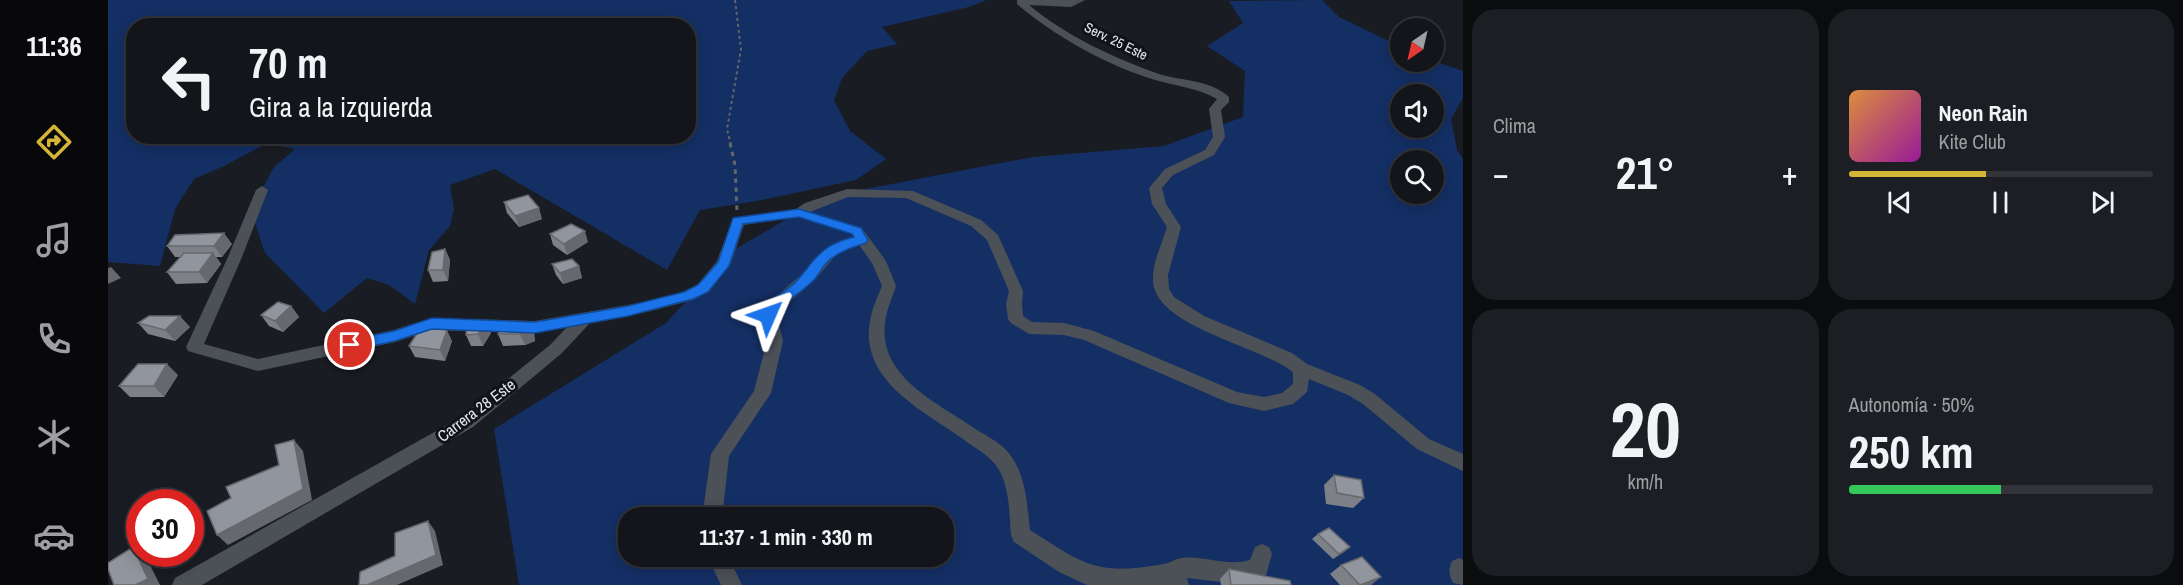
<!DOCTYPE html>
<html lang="es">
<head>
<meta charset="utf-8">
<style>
  :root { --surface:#13151a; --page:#1c1e23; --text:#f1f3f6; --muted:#9d9fa2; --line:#323439; --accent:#d5b535 }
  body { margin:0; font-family:"Archivo Narrow",sans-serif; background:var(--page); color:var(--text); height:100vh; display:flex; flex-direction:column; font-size:22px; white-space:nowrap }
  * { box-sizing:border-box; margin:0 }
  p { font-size:20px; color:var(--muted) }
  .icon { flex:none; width:33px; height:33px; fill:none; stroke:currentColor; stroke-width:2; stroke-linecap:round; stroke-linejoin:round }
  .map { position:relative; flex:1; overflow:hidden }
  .sheet { display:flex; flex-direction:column; gap:9px; padding:9px; background:#0a0c0e; width:720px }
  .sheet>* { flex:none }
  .hud { position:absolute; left:18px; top:18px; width:570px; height:126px; border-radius:24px; box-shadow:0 3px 15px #0003,0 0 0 2px var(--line); background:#13151a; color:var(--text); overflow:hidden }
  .needle { width:39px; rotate:214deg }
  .tools { position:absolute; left:1282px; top:18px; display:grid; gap:12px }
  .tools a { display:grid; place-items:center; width:54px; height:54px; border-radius:50%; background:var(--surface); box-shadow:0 3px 15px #0003,0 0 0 2px var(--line); font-size:30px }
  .speed { position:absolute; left:18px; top:489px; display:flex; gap:12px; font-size:30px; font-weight:700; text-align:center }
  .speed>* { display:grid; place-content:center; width:78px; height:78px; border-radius:50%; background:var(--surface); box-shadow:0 3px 15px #0003,0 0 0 2px var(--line); line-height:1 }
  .speed .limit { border:9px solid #d22; background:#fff; color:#111 }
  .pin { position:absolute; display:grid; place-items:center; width:51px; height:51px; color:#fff; margin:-26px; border:3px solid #fff; border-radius:50%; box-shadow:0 2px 6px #0007 }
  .me { position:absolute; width:66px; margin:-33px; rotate:47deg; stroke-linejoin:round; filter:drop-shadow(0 0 4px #0008) }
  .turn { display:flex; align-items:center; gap:21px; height:126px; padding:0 24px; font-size:27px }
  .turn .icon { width:78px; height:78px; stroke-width:2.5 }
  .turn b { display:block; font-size:42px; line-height:51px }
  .big { font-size:45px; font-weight:800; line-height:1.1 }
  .sheet .card { flex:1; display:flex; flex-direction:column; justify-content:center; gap:9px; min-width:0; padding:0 21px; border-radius:24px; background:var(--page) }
  .sheet .dial { align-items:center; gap:0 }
  .dial b { font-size:78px; line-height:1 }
  .song { display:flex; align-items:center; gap:18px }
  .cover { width:72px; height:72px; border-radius:9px; background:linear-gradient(135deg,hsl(30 70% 55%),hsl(300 70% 35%)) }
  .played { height:6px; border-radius:3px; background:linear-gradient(90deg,var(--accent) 45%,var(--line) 45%) }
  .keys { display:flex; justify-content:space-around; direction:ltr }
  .heat { display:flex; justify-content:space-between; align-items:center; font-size:33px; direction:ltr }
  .charge { height:9px; border-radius:4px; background:linear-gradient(90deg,#34c759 50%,var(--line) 0) }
  .sheet .tiles { flex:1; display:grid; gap:9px; grid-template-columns:repeat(2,1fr) }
  .trip { position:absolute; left:510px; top:507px; width:336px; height:60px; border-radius:24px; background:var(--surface); box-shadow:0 3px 15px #0003,0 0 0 2px var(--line); font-weight:800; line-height:60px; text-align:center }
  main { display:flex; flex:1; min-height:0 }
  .tabs { display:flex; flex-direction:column; width:108px; justify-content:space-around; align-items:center; background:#08080a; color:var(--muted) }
  .tabs .icon { width:42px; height:42px }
  .tabs .current { color:var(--accent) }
  .tabs b { font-size:27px; color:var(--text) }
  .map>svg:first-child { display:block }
  .green { fill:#142f64; fill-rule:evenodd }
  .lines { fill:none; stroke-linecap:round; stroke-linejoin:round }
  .path-far1 { stroke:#63666b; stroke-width:2; stroke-dasharray:3 3; stroke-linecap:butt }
  .path { stroke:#63666b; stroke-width:3; stroke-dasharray:4.5 4.5; stroke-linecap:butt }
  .minor { fill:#4c5057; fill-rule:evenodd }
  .wall { fill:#7d8087 }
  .shaded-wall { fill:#66686e }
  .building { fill:#91959d; stroke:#66686e; stroke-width:1.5 }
  .route { fill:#1a73e8; stroke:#114b97; stroke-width:1.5 }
  .labels { text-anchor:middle; stroke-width:6; stroke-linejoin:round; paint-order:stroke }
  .far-street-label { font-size:14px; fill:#e3e6ea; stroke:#101319 }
  .street-label { font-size:16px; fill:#e3e6ea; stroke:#101319 }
</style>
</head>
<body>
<main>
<nav class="tabs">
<b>11:36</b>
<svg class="icon current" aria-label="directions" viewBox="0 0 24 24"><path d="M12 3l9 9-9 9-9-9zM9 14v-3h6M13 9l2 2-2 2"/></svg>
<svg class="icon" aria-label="music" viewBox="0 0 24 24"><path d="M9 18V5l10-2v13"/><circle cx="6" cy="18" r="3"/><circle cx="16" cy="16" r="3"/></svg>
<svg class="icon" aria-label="phone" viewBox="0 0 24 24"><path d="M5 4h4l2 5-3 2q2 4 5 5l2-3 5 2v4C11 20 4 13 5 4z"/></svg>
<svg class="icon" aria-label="climate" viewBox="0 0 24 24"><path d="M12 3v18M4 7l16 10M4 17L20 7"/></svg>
<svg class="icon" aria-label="car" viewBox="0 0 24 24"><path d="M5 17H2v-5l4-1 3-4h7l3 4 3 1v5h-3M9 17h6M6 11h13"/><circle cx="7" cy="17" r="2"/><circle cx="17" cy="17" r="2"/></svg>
</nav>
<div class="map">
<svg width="1355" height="585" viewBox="0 0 1355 585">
  <rect width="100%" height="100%" fill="#191c22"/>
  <path class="green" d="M0 0H878L861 7 774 27 789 44 759 51 734 78 726 100 742 131 778 159 748 180 649 201 592 210 559 270 387 169 342 185 346 209 342 226 321 250 307 304 281 285 259 278 216 313 157 253 145 217 151 195 166 167 187 149 159 143 116 166 86 179 67 209 52 266 0 262ZM26 26H580V136H26Z
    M1214 0 1231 17 1293 47V62L1326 61 1355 71V98L1343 119 1349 150 1355 159V585H411L386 429 558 323 624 251 716 197 925 157 1056 146 1135 117 1137 71 1099 46 1135 23 1121 1ZM1293 94H1326V128H1293ZM1293 160H1326V194H1293ZM520 518H836V556H520Z"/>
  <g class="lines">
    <path class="path-far1" d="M623 145 619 129 633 49 627 0"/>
    <path class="path" d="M622 143 627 165 629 211"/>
    <path class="minor" d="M909 0H977L963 7 921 5C958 36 1006 58 1051 74 1073 81 1104 80 1121 97V102L1113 110 1117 137 1106 155 1065 175 1054 188 1058 204 1073 227 1060 275 1061 289 1066 297 1096 316 1184 353 1199 364 1252 385 1267 394 1321 439 1355 454V471L1309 449 1255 404 1240 395 1201 379 1199 392 1185 404 1156 411 1121 403 976 340 956 335 921 334 903 323 900 319 898 304 901 291 879 240 863 226 798 198 740 197 702 212 754 228 778 261 788 286C785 296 780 306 778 317 766 376 829 402 869 430 879 436 891 442 899 451 918 472 919 504 922 530 977 565 988 576 1056 564 1062 563 1067 559 1073 558 1096 555 1118 567 1142 560L1147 547 1154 544 1161 547 1164 554 1158 575 1130 584 1079 578 1081 585H979L951 572 906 542 903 535C901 512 902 483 887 464 879 454 865 447 855 439 813 409 748 379 763 316 765 306 770 296 774 286L764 263 751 245C725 250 722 265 706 280 694 292 681 302 668 312L675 341 663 393 621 456 614 518H594L603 454 646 391 659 341 652 315 653 309 700 269 711 254 733 240 745 237 744 234 690 217 636 225 623 263 600 292 585 300 543 311 482 323 454 353 365 427 94 585H64L67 578 353 417 442 345 459 327 427 333 324 330 287 342 150 371 80 351 78 347 120 257 148 190 154 186 160 190 134 257 96 344 150 359 286 330 324 318 427 321 543 301 575 292 590 284 609 261 625 218 688 209 697 203 739 189 805 191 873 220 890 235 915 291 914 304 915 316 924 322 956 323 986 331 1129 392 1156 397 1174 393 1185 384V372C1153 346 1047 327 1045 281 1044 263 1054 244 1059 227L1044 204 1041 188 1057 169 1097 150 1105 137 1101 109 1109 99C1090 88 1068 86 1047 80 998 65 948 37 909 4Z
      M599 556H620L634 585H613Z
      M1351 558 1355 560V585L1345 583C1341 575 1340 569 1344 561Z"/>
  </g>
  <path class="wall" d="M396 202 434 219 411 227 399 213Z
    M442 234 480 242 459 255 445 245Z
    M124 244 114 257H108L113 264 99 283 68 284 59 272 72 257H67L59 246Z
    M337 249 342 260 340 281 325 282 320 270Z
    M444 264 471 266 474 278 455 284 448 275Z
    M183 306 191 317 175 332 161 326 153 315Z
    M30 323 82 327 67 341 40 334Z
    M383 333 375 346H363L358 335Z
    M426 333 427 341 417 345 395 346 390 334Z
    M344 341 337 361 307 357 301 346Z
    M70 375 56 397H22L11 386Z
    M1226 475 1256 498 1245 508 1218 504 1216 485Z
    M1210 534 1242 547 1236 552 1225 559 1204 539Z
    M1233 565 1263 585H1232L1222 574Z
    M1121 569 1183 585H1113L1112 579Z"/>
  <path class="shaded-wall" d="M431 208 434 219 411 227 407 216Z
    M477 231 480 242 459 255 456 244Z
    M116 233 124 244 114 257 106 246Z
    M337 249 342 260 340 281 335 270Z
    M105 253 113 264 99 283 91 272Z
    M471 266 474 278 455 284 452 273Z
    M3 267 13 278 0 284V268Z
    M183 306 191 317 175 332 167 321Z
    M72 316 82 327 67 341 57 330Z
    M378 322 383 333 375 346 370 334Z
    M422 322 427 341 417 345 412 334Z
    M339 330 344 341 337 361 332 350Z
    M59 364 70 375 56 397 46 386Z
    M186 440 195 451 204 500 120 545 109 535 195 489Z
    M320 521 327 531 335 565 289 585H259Z
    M25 547 32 551V554H34L38 557 52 585H27Z
    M1242 547 1236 552 1225 559 1231 554Z
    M1273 577 1263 585H1254Z"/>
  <path class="building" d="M420 195 431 208 407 216 396 202Z
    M463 224 477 231 456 244 442 234Z
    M116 233 106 246H59L67 235Z
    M337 249 335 270H320L324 252Z
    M76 253H105L91 272H59Z
    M464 259 471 266 452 273 444 264Z
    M170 302 183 306 167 321 153 315Z
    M41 316H72L57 330 30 323Z
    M359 322H378L370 334 358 335Z
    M422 322 423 330 412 334H390L393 327Z
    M313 327 339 330 332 350 301 346Z
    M30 364H59L46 386H11Z
    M186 440 195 489 109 535 99 511 123 498 118 487 171 465 167 445Z
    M1226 475 1253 480 1256 498 1229 493Z
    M320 521 328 555 259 585H251L252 572 287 556V533Z
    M1221 528 1242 547 1231 554 1210 534Z
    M25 547 40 579 27 585H6L0 569V563Z
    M1254 557 1273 577 1252 585 1233 565Z
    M1121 569 1182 581 1183 585H1123Z"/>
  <path class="route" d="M691 209 753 228 760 240 758 243C745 247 735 250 724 258 716 263 712 273 706 280 693 293 673 303 665 318L660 320 653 315C657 300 672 295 683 286 695 277 701 263 712 254 720 245 734 240 746 237L744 234 691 217 635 224 621 266 600 292 585 299 520 316 427 333 324 329 287 341 242 351 236 349 234 345 236 342 242 340 286 331 324 318 427 322 520 306 576 292 590 285 610 262 625 218Z"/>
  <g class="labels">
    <g class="far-street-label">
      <text transform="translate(1008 41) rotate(26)" y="5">Serv. 25 Este</text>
    </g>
    <g class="street-label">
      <text transform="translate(368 410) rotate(-37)" y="6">Carrera 28 Este</text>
    </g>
  </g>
</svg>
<div class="tools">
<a><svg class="needle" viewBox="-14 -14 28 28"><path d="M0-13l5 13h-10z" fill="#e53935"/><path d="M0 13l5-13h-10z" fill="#9d9fa2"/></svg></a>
<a><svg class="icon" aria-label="sound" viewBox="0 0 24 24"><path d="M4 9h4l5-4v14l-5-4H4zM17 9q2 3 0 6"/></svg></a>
<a><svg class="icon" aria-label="search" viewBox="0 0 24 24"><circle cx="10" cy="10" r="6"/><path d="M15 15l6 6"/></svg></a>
</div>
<div class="speed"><div class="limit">30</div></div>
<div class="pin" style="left:242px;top:345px;background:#d93025"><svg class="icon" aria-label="arrive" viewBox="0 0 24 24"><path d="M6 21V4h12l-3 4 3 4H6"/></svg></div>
<svg class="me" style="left:660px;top:315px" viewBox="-20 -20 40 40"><path d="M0-17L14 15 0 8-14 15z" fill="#1a73e8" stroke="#fff" stroke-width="4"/></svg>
<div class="trip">11:37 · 1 min · 330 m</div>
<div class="hud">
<div class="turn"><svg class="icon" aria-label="left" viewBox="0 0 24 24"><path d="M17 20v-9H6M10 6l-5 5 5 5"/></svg><div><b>70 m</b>Gira a la izquierda</div></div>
</div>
</div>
<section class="sheet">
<div class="tiles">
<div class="card"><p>Clima</p>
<div class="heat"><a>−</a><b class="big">21°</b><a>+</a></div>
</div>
<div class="card">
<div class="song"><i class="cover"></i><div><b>Neon Rain</b><p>Kite Club</p></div></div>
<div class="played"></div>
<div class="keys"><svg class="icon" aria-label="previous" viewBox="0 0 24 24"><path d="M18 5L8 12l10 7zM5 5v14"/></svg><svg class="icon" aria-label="pause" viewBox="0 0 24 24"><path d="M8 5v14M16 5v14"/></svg><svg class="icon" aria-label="next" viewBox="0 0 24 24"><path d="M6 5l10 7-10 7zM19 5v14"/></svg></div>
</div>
<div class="card dial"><b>20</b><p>km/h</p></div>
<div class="card"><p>Autonomía · 50%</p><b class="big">250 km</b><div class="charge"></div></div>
</div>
</section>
</main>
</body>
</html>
